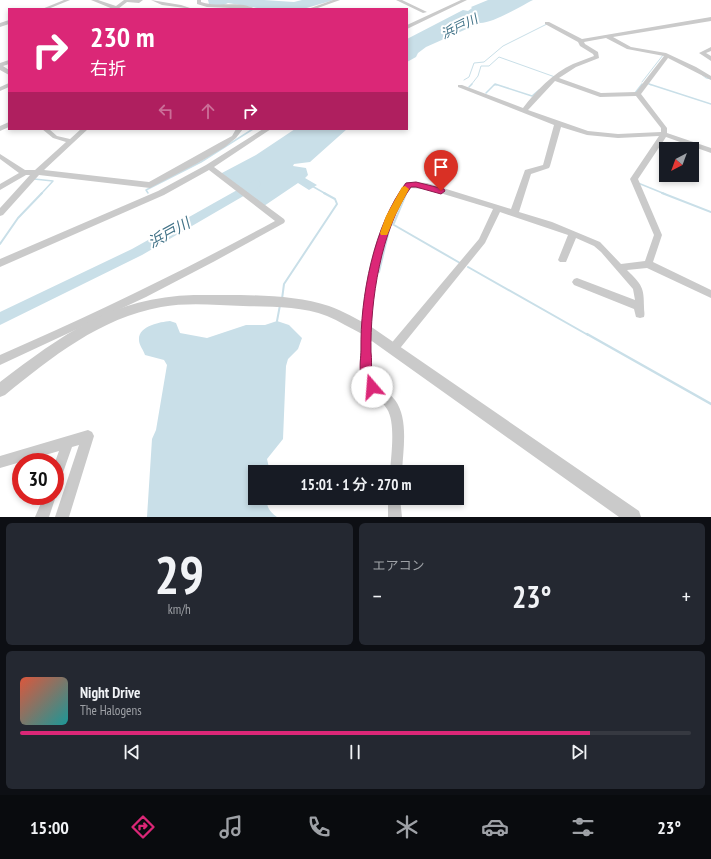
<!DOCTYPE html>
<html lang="ja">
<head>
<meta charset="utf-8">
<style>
  :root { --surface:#171b24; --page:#242831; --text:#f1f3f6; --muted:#9ea1a6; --line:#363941; --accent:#db2777 }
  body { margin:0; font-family:"PT Sans Narrow","Noto Sans JP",sans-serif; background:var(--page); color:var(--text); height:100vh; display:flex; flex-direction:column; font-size:15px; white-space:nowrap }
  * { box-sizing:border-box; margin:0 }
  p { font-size:13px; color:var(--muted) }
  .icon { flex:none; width:22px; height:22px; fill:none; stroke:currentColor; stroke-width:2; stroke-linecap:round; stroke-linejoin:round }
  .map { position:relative; height:517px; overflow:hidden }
  .side { display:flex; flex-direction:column; gap:6px; padding:6px; background:#0d0f14; flex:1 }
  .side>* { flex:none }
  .guide { position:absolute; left:8px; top:8px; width:400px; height:122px; border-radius:0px; box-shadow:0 2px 6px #0003; background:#db2777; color:#fff; overflow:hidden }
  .needle { width:26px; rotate:221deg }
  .fabs { position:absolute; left:659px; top:142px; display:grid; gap:8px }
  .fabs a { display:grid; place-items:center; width:40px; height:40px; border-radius:0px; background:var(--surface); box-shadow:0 2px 6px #0003; font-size:20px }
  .speed { position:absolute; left:12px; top:453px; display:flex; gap:8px; font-size:20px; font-weight:700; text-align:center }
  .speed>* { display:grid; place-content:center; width:52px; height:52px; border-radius:50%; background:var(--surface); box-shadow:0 2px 6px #0003; line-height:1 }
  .speed .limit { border:6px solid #d22; background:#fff; color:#111 }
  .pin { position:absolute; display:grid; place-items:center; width:34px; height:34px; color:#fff; margin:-41px -17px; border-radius:50% 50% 50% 0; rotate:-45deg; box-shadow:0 0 4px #0007 }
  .pin .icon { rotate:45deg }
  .me { position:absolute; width:44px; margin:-22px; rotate:342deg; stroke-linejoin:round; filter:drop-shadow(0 0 3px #0008) }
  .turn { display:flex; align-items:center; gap:14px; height:84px; padding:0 16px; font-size:18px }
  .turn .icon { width:52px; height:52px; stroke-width:2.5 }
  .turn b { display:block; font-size:28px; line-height:34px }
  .lanes { display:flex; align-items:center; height:38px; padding:0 16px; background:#0003; justify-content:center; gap:20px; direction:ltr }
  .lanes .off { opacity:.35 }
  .big { font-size:30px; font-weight:600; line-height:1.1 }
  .side .card { flex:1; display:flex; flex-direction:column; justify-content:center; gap:6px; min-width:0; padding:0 14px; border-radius:6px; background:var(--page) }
  .side .dial { align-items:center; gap:0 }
  .dial b { font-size:52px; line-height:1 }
  .song { display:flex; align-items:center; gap:12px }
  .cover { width:48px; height:48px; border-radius:6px; background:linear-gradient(135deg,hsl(10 70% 55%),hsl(180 70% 35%)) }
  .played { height:4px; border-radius:2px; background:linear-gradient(90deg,var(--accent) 85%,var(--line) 85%) }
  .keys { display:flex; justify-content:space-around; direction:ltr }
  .heat { display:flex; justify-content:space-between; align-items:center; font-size:22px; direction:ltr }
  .side .tiles { flex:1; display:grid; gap:6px; grid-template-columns:1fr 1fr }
  .card:last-child { grid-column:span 2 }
  .trip { position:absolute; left:248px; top:465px; width:216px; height:40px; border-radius:0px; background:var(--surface); box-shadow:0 2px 6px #0003; font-weight:600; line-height:40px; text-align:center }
  .tabs { display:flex; height:64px; justify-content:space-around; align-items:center; background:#090b0e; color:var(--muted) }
  .tabs .icon { width:28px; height:28px }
  .tabs .current { color:var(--accent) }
  .tabs b { font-size:18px; color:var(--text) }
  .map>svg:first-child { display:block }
  .water { fill:#c9dfe8 }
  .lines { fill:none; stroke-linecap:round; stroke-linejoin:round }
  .stream-far3 { stroke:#c9dfe8; stroke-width:1 }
  .stream-far2 { stroke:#c9dfe8; stroke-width:1.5 }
  .stream-far1 { stroke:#c9dfe8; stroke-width:2 }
  .stream { stroke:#c9dfe8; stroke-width:2.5 }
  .river { fill:#c9dfe8; fill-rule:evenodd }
  .minor { fill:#cacaca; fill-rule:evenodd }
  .tertiary { fill:#cacaca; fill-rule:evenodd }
  .route { fill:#db2777; stroke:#8e194d }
  .slow { fill:#f59e0b }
  .labels { text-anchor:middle; stroke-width:4; stroke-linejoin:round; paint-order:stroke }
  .far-water-label { font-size:13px; font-style:italic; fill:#427388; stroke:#fff }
  .water-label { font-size:15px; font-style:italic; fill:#427388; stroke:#fff }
</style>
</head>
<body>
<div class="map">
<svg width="711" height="517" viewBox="0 0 711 517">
  <rect width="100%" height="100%" fill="#fff"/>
  <path class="water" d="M208 0H264L294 2 302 0H334L303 9H263L228 3 220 7 209 4Z
    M488 0H533C519 7 494 23 480 23L426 47 418 53 416 57 407 62V39L463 10 468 11 472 8 471 7Z
    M295 129H347L310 162 294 164 293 166 306 168 308 175 305 178 317 185 309 190 298 183 264 206 220 174 256 155Z
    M170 321 176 323 180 333 207 338 246 325H265L277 321 289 325 302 338 298 349 288 359 286 366 283 439 267 459 270 472H255V498H267C266 507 270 512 277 517H147L152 439 156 430 167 365 164 360 145 355C144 351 139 345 139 340 138 326 160 322 170 321Z"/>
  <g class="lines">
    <path class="stream-far3" d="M701 74 706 78 711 79
      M464 80 469 77 474 63 484 62 503 46 547 24
      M642 82 663 55
      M649 84 651 85
      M471 85 478 76 481 66H489L499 57 555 77
      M494 85H497"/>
    <path class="stream-far2" d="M649 84 711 104
      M469 87 472 84
      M486 93 495 84 532 96 539 90
      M635 93 642 84
      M34 179 53 181 41 194
      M638 183 665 194
      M312 186 326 194
      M148 193 146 190 201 162 253 129"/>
    <path class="stream-far1" d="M662 193 711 212
      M394 225 460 263
      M0 244 18 218 42 193
      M468 267 588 335
      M379 272 390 226 394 223 406 194
      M282 299 284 284 337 204 335 199 324 193
      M277 321 280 305"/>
    <path class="stream" d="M587 334 711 404"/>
    <path class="river" d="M255 180 259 181 261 184 259 187 142 255 0 325V312L132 249Z"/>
    <path class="minor" d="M64 0H70L48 9H42Z
      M91 0H98L116 6 124 0H143L139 3 127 2 118 9H113Z
      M151 0 181 5 193 9 162 5Z
      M197 0H201V2C218 8 240 0 255 9L207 7 197 4Z
      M333 0H340L315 9H308Z
      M396 0H402L427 12 423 13Z
      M461 0H467L407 29V25Z
      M711 17V21L613 37 631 47 666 53 696 67 711 76V80L668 58 641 94 667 128V133L711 148V153L666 137 638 179 662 235 653 262 711 290V298L647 268 627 270C642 285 644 287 644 307 644 312 645 313 644 317L640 318 636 317 634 309 574 285 572 282 574 279 577 278 635 300 633 289 601 252 594 246 576 238 566 262H560L558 260 568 235 500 212 485 243 397 352 393 354 389 352 388 349 389 346 479 239 493 209 427 189 410 188C379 233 372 291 371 345 371 354 369 367 373 375 377 386 388 391 395 400 409 419 403 450 402 472H390C391 456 396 423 387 409 379 396 367 390 362 375 358 365 361 352 361 342 362 287 373 229 405 183L408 182 427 183 511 209 525 170 543 165 554 125 458 87V85H462L523 108C536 91 553 73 573 64 580 61 587 59 594 56L593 54 580 46 578 42 545 24V22H549L582 39ZM606 38 627 49 664 56 636 92 601 93 559 78 576 67 599 58 598 52 585 44 584 42ZM555 81 600 97 636 96 661 128V132L618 134 588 131 528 110ZM561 127 587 135 618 138 659 136 630 179 654 235 645 261 621 264 600 242 552 222 519 212 531 174 549 168 550 166Z
      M9 20V24L0 27V23Z
      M711 47V51L706 53 711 56V61L699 53Z
      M9 60V64L3 66 9 70V75L0 70V63Z
      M9 83V87L0 91V87Z
      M9 122V127L0 131V126Z
      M42 129H49L57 136 70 139 81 129H88L44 170 149 182 219 143 232 136 236 129H243L236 138 225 147 198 163 150 188 39 175 3 215 0 216V208L30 175H26L0 190V184L19 173 0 159V154L25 170H35L66 142 53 138Z
      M263 129H271L214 167 284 219 285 221 284 223 215 261 146 297 0 365V355C94 314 185 270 275 221L209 170 164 195 0 267V259L158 191 206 165Z
      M88 430 92 432 94 436 69 517H55L79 445 72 447 59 484 55 486V462L59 451 0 468V456Z
      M55 492 56 496 49 517H35L44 496H55Z
      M388 498H400L402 517H388Z"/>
    <path class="tertiary" d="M194 295C235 295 289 293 329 306 343 311 357 319 370 326L639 511 641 517H619L362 334C350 328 339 321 327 316 301 306 270 307 243 306 216 305 188 302 161 307 100 318 52 357 5 395L0 397V382C62 335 113 297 194 295Z"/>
  </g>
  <path class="route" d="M416 182 444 189 445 191 441 194 416 187H411C381 228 370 302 371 352 372 359 371 367 372 373 373 378 376 383 378 387L376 391 372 393 369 391C366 386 363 380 361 374 359 367 361 357 361 350 360 297 374 225 406 183Z"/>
  <path class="slow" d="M405 186 409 189 395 216 388 233 387 235H381L380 233 386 216 402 187Z"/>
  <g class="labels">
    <g class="far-water-label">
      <text transform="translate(459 26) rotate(-26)" y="5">浜戸川</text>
    </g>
    <g class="water-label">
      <text transform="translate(169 233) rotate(-29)" y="5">浜戸川</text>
    </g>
  </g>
</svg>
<div class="fabs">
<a><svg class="needle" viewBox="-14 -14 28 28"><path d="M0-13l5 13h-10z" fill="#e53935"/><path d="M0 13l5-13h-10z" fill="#9ea1a6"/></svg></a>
</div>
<div class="speed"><div class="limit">30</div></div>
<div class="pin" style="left:441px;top:191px;background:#d93025"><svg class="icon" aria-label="arrive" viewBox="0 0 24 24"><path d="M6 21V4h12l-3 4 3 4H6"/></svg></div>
<svg class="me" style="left:372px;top:387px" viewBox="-20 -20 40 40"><circle r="19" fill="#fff"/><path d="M0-13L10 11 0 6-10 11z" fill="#db2777"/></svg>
<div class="trip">15:01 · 1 分 · 270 m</div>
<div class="guide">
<div class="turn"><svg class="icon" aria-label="right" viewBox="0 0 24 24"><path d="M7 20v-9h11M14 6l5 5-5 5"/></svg><div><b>230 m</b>右折</div></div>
<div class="lanes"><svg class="icon off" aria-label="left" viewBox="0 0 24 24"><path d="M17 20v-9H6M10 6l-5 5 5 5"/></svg><svg class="icon off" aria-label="ahead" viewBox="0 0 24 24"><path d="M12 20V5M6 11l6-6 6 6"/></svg><svg class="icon" aria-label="right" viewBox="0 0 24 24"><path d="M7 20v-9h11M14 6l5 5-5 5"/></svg></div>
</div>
</div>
<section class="side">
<div class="tiles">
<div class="card dial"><b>29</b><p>km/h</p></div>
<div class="card"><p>エアコン</p>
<div class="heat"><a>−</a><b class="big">23°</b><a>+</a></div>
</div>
<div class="card">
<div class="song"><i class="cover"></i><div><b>Night Drive</b><p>The Halogens</p></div></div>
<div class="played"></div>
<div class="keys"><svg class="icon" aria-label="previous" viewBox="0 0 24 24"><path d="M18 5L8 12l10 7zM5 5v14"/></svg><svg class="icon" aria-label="pause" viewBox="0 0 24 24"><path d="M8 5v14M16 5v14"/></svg><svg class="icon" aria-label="next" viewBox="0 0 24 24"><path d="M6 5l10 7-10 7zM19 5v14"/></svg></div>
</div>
</div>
</section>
<nav class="tabs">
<b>15:00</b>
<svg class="icon current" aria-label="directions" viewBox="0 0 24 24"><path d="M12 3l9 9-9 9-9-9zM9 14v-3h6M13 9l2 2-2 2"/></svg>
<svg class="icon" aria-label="music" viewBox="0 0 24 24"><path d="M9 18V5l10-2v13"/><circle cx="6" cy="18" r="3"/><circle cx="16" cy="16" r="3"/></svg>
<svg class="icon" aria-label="phone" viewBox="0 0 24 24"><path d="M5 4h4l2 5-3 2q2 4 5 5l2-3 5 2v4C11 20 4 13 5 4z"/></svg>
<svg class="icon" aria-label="climate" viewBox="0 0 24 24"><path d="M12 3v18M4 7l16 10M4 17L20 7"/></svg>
<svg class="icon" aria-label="car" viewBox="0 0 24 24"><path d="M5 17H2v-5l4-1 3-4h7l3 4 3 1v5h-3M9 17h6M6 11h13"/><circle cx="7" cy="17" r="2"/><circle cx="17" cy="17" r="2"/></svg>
<svg class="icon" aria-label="filters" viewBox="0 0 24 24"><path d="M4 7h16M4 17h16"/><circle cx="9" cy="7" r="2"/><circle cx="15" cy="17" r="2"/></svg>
<b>23°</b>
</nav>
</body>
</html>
